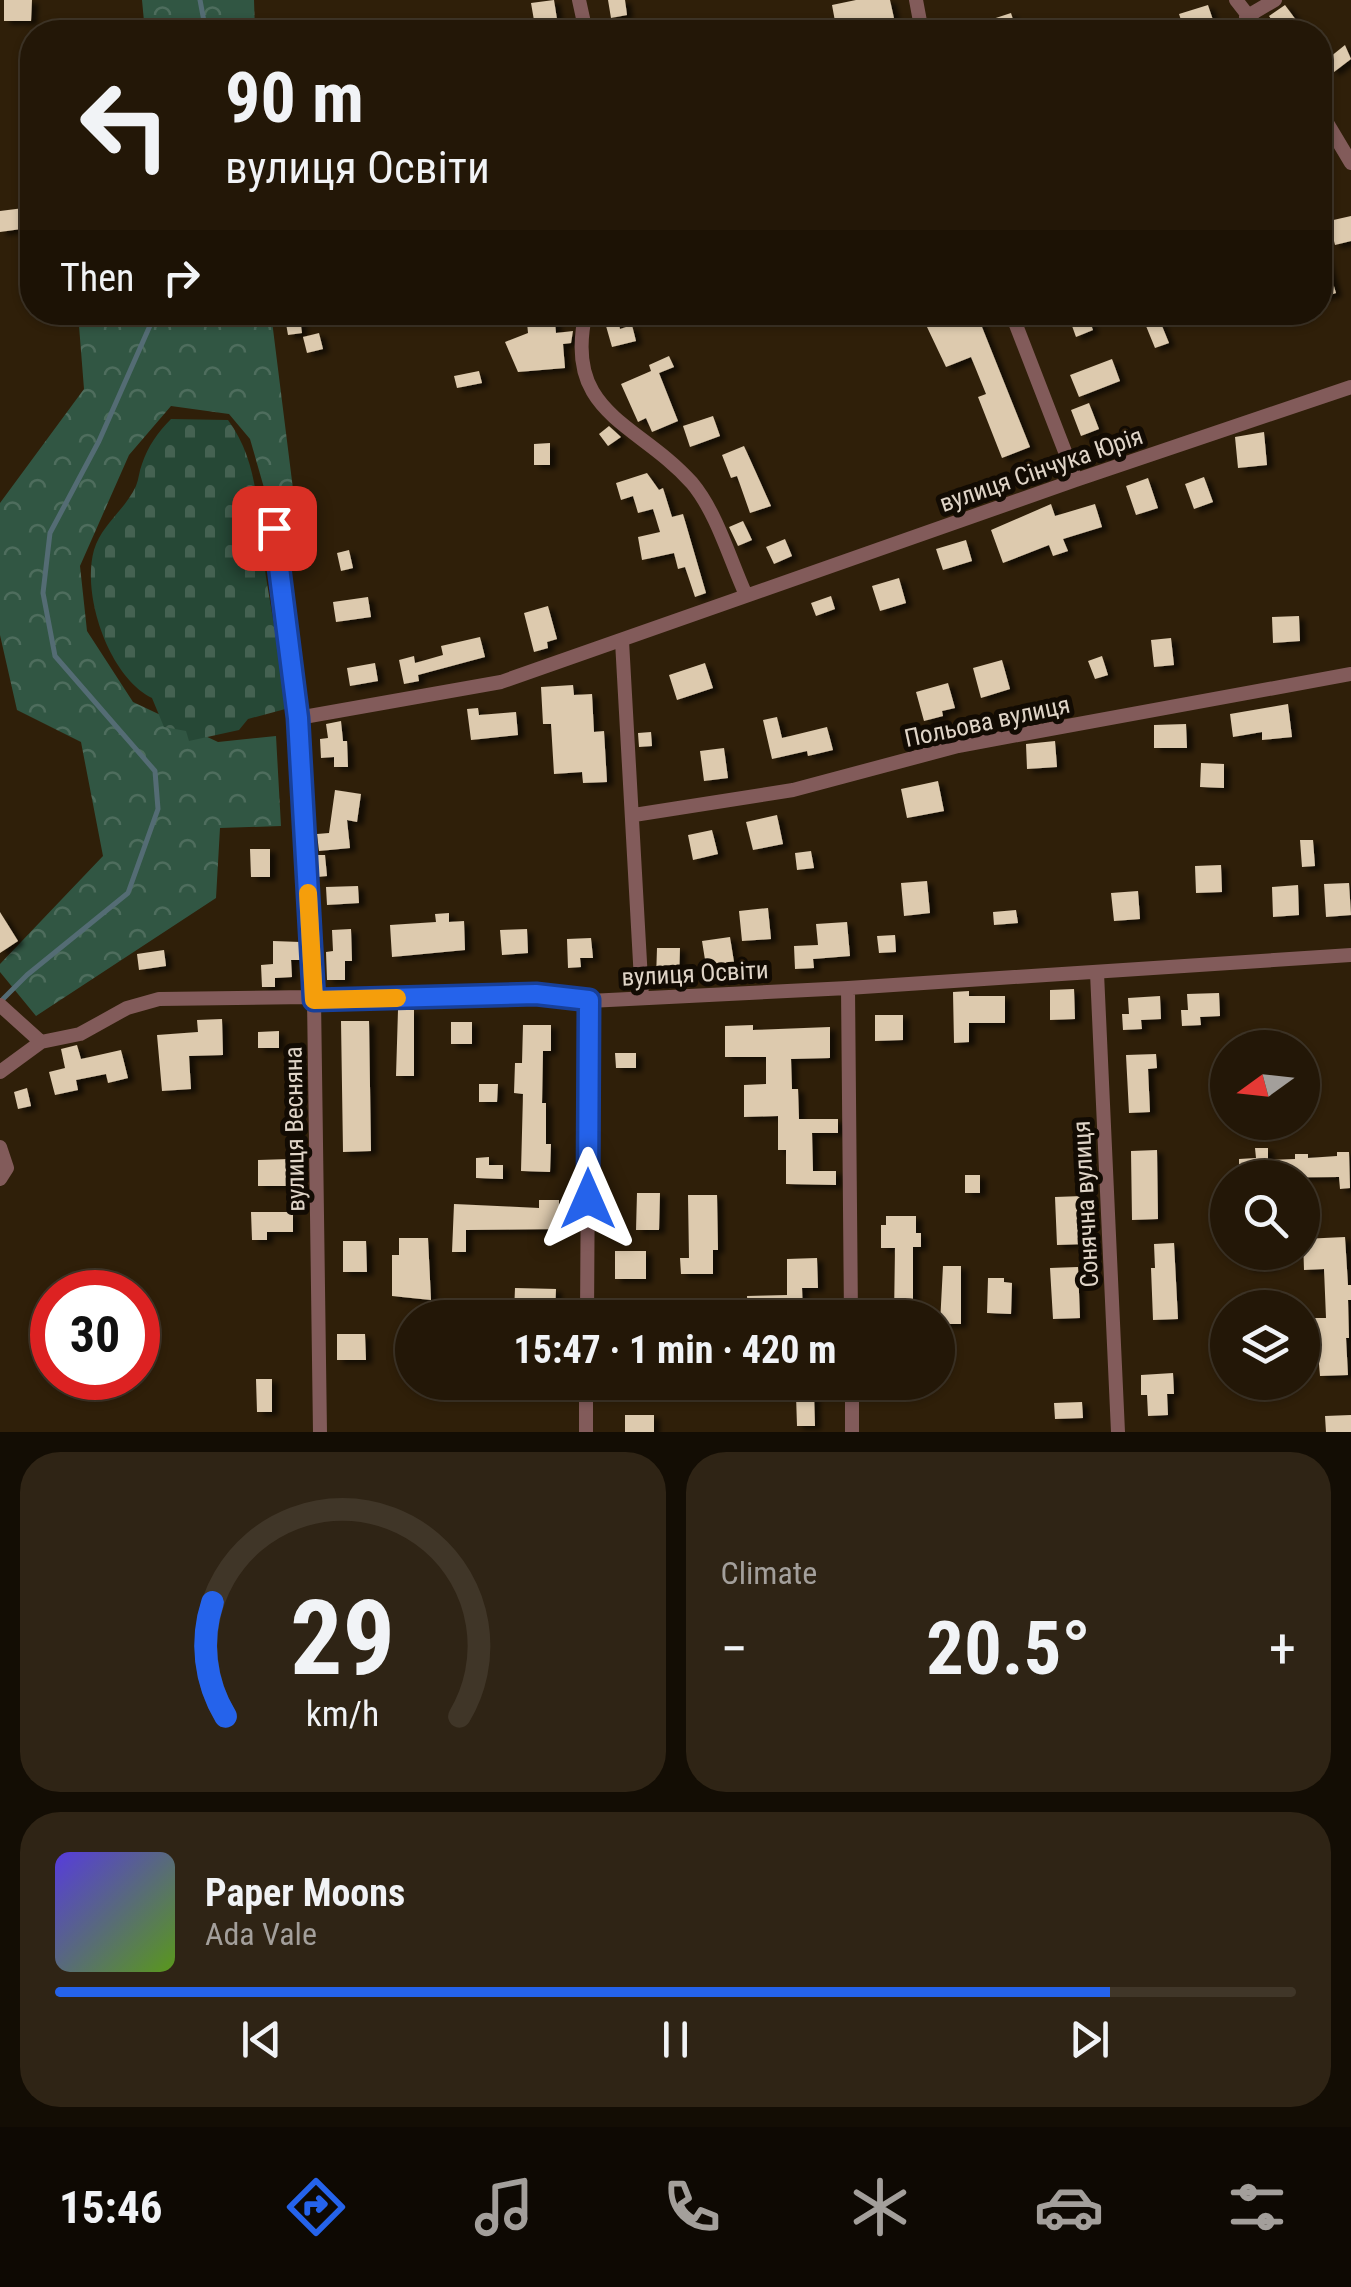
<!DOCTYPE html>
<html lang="en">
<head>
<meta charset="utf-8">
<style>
  :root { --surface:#231707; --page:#2f2415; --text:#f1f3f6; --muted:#a39f9b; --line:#403628; --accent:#2563eb }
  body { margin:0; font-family:"Roboto Condensed",sans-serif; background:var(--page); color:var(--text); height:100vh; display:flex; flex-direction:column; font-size:38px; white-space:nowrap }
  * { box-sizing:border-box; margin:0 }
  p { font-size:32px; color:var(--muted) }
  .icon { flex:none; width:55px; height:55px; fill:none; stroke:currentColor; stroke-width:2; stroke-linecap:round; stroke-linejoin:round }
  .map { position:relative; height:1432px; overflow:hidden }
  .drawer { display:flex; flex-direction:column; gap:20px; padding:20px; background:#130d04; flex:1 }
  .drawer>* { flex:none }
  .hud { position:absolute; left:20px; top:20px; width:1312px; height:305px; border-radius:40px; box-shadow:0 2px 8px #0004,0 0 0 2px var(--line); background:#231707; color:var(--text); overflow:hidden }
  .needle { width:65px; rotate:255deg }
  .tools { position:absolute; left:1210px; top:1030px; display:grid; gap:20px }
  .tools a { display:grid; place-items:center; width:110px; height:110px; border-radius:50%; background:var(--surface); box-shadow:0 2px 8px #0004,0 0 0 2px var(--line); font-size:50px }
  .speed { position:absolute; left:30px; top:1270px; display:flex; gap:20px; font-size:50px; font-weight:700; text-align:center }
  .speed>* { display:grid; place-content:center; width:130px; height:130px; border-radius:50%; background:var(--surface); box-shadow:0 2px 8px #0004,0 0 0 2px var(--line); line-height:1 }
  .speed .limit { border:15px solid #d22; background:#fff; color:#111 }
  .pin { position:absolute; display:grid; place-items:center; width:85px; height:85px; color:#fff; margin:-42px; border-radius:20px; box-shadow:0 5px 15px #0006 }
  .me { position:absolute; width:110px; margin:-55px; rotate:0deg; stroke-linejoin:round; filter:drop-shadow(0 0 8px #0008) }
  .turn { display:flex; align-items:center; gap:35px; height:210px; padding:0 40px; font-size:45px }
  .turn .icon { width:130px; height:130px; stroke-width:2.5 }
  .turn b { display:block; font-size:70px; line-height:85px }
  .then { display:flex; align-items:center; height:95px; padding:0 40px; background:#0003; gap:20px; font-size:38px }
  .big { font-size:75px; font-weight:700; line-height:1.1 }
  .drawer .tile { flex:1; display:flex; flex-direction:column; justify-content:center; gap:15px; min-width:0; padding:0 35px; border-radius:40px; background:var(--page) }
  .drawer .dial { align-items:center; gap:0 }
  .dial svg { height:260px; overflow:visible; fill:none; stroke:var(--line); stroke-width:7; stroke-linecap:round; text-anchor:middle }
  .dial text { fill:var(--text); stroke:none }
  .song { display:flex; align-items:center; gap:30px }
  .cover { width:120px; height:120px; border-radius:15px; background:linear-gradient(135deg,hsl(250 70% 55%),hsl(90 70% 35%)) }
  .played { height:10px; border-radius:5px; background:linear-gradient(90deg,var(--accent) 85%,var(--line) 85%) }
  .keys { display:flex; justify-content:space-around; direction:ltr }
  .heat { display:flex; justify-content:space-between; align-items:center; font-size:55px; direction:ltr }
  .drawer .tiles { flex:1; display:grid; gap:20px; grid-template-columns:1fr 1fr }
  .tile:last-child { grid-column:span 2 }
  .trip { position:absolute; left:395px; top:1300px; width:560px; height:100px; border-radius:50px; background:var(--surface); box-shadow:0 2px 8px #0004,0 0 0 2px var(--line); font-weight:700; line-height:100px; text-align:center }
  .tab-bar { display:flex; height:160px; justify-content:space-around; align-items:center; background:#0e0903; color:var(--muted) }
  .tab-bar .icon { width:70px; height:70px }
  .tab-bar .active { color:var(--accent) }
  .tab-bar b { font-size:45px; color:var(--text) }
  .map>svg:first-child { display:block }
  .forest { fill:url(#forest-crowns) }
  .cemetery { fill:url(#cemetery-stones) }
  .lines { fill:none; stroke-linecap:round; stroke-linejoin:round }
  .stream { stroke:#546c74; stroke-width:5 }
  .building { fill:#ddcaae; filter:url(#shadow) }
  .street { stroke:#825b5a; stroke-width:14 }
  .route-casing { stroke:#184099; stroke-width:25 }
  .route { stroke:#2563eb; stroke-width:18 }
  .slow { stroke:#f59e0b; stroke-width:18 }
  .labels { text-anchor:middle; stroke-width:10; stroke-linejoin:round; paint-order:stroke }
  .street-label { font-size:25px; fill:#dfd4c7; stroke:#120b03 }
</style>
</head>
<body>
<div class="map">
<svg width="1351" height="1432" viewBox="0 0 1351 1432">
  <defs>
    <pattern id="forest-crowns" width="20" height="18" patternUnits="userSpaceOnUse" patternTransform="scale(2.5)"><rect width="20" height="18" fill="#315643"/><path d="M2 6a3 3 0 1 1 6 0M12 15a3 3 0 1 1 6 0" fill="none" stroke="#4e6d5d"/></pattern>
    <pattern id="cemetery-stones" width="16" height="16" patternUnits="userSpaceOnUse" patternTransform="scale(2.5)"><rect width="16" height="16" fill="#264836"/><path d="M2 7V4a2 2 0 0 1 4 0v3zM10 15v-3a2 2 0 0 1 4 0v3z" fill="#456252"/></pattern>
    <filter id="shadow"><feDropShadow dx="6" dy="3.5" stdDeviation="2.5" flood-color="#0009"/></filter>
  </defs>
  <rect width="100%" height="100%" fill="#2f1f09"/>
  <path class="forest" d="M142 0H254L255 32H145Z
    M78 313H271L297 521 273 519 250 439 229 414 171 406 129 455 80 566 87 631 133 702 218 742 276 736 281 826 220 828 216 898 36 1016 0 972V964L103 856 81 742 17 710 0 635V503L84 389Z"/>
  <path class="cemetery" d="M171 419 228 420C262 466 257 523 266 577 273 621 281 664 289 708L248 719 239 730 189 741 186 731 164 727 152 698C110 678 81 596 94 550 102 524 125 510 136 486 139 479 139 471 142 464 148 446 158 432 171 419Z"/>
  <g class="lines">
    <path class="stream" d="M200 0 206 32
      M3 999 27 975 128 893 158 809 155 771 55 656 43 593 50 533 99 441 156 312"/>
  </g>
  <path class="building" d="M4 0H32L31 21H4Z
    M554 0 559 32H536L531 3Z
    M608 0H625L627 15 611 18Z
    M856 0H890L897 32H837L832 5Z
    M1208 5 1217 32H1185L1179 14Z
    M1285 5 1296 20 1279 31 1269 16Z
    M1011 13 1017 32H959V30Z
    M1345 45 1351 59 1334 72 1325 61Z
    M32 207V258H25L21 229 0 232V211Z
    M1351 216V241L1335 245 1329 221Z
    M1320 250H1323L1336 293 1320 298Z
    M284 312H299L302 333 288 335Z
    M526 312H554L556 333 573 331 571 343 563 344 565 368 518 372 505 342 528 333Z
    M956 312H976L1030 447 1002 458 978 397 986 394 971 357 946 367 927 327 957 315Z
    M1067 312H1086L1093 330 1076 337Z
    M1160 321 1169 343 1155 348 1146 326Z
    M619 323 620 329 632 325 636 341 612 347 606 326Z
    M319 333 323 349 307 353 303 337Z
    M669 356 674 367 659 373 678 421 652 432 646 418 638 422 621 384 651 371 649 365Z
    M1112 359 1120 381 1079 397 1070 375Z
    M479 371 482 383 457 388 454 376Z
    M1089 403 1099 429 1081 436 1071 410Z
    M713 416 720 436 690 447 683 426Z
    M609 426 621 437 608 446 599 434Z
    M1264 432 1267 465 1238 468 1235 437Z
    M550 443V465H534V444Z
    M744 446 771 506 750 513 737 476 731 478 722 455Z
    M647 473 659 490 663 488 672 517 683 514 706 593 695 597 685 567 678 569 674 553 642 560 638 537 660 532 653 509 638 513 633 496 621 500 616 483Z
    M1204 477 1213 502 1194 509 1185 484Z
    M1148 478 1158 508 1136 515 1126 486Z
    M1051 504 1055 516 1095 504 1102 527 1063 539 1068 551 1053 556 1049 545 1003 563 991 530Z
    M743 521 752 540 738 546 729 527Z
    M785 539 792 556 774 564 766 547Z
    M966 540 972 561 943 570 936 549Z
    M349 550 353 568 341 571 337 553Z
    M899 578 906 603 880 611 872 586Z
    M831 596 835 609 816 616 811 603Z
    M368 597 371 617 336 622 333 602Z
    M548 606 557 639 547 642 548 648 534 652 524 613Z
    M1299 616 1300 641 1273 643 1272 617Z
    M480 637 485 657 418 675 419 681 404 684 399 660 414 656 415 663 443 655 441 646Z
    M1171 638 1174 665 1154 667 1151 640Z
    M1102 656 1108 675 1095 679 1088 661Z
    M1002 660 1010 689 981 698 973 668Z
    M375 663 378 681 350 686 347 668Z
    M705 663 713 688 677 700 669 675Z
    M948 683 955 708 942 711 943 716 924 721 916 692Z
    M573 685 574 695 592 694 594 732 604 731 607 782 583 783 582 772 554 774 551 724H543L541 687Z
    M1288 704 1292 737 1262 740V732L1233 737 1230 714Z
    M478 708 479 715 516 712 518 735 471 740 467 709Z
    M777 717 782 738 827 727 833 750 808 756 807 751 772 759 763 720Z
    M341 721 343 741H347L348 767H334V757L321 758 320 739 328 738 326 724Z
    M1186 724 1187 748H1154V725Z
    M651 732 652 746 639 747 638 733Z
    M1055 741 1057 767 1027 769 1026 744Z
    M724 748 728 778 704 781 700 751Z
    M1201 763 1224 764V788L1200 787Z
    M938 781 944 811 907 818 901 789Z
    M335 790 361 794 357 822 347 820 350 848 319 851 317 834 329 833Z
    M777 815 783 844 753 850 746 822Z
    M712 830 718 854 693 860 688 835Z
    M1300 840H1313L1315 866 1302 867Z
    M250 849H270V877H251Z
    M811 851 814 868 797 870 795 853Z
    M316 855H325L327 876 318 877Z
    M1221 865 1222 892 1196 893 1195 866Z
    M927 881 930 913 904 916 901 883Z
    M1349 883 1351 915 1326 917 1324 884Z
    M1298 885 1299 915 1273 917 1272 887Z
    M358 886 359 903 327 905 326 887Z
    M1138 891 1140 919 1114 921 1111 893Z
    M768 908 771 939 742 941 739 911Z
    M1016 910 1018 923 994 925 993 912Z
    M0 912 18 941 0 953Z
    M449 913V922L464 921 465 950 392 957 390 925 436 922 435 914Z
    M847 922 850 956 813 959 814 968 795 969 794 946 818 945 816 924Z
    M351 929 352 961H345V980H327L326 952 333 951 332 930Z
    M527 929 528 953 502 955 500 930Z
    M895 935 896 952 879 953 877 936Z
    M730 937 734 962 706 966 702 941Z
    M591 938 593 958H580L581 967 568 968 567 939Z
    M273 941 300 942 301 960H291L292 977 275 978V987H262L261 965 273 964Z
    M657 948H680L679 979H656Z
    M164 950 166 966 139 970 137 954Z
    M1074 989 1075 1019 1050 1020V990Z
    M969 991V996H1005V1023H969V1042L954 1043 953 992Z
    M1219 993 1220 1016 1200 1017 1201 1025 1182 1026 1181 1010H1188L1187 994Z
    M1160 996 1161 1019 1141 1020 1142 1029 1123 1030 1122 1014H1129L1128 998Z
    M398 1010H414V1076H396Z
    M875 1015H903V1040L875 1041Z
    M222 1019 223 1055 189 1056 191 1089 162 1091 157 1035 198 1032 197 1020Z
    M341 1021H369L371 1151 343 1152Z
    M451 1022H472V1044H451Z
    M523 1025H551V1051H543L542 1103H546V1144H551L550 1172 521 1171 523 1094 514 1093 515 1063H522Z
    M753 1025V1030L830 1027V1058L791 1059 792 1089H798L799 1119H838V1133H812L813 1171H836V1185L786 1184V1150H778V1116L744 1117V1085L766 1084V1057H725V1026Z
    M279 1031V1048H258V1032Z
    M77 1045 81 1059 121 1050 128 1078 108 1083 106 1074 76 1080 78 1090 55 1095 49 1072 65 1068 61 1049Z
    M615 1053H636V1068H616Z
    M1156 1054 1157 1068 1148 1069 1150 1112 1129 1113 1126 1055Z
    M479 1084H498L497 1102H479Z
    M27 1088 31 1106 18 1109 14 1092Z
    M1255 1148H1268V1160L1295 1159V1154H1308V1158L1337 1156V1152H1349L1350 1188 1340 1189 1339 1177 1239 1178V1159L1256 1158Z
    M1157 1150 1158 1219 1132 1220 1131 1151Z
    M489 1157V1165H503V1179L476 1178V1158Z
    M290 1159V1186H258V1160Z
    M965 1175H980V1193H965Z
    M637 1193H660L659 1230H636Z
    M688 1195H717L718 1250H713V1274H681L680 1258H689Z
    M1083 1196 1085 1244 1057 1245 1055 1197Z
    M539 1200H559V1229L466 1230V1252H452L454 1204 539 1208Z
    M251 1212H293V1232H267V1240H252Z
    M886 1216H916V1233H921V1247H913V1318H894L895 1248H881V1225H886Z
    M1345 1237 1348 1285H1351V1300H1348L1349 1338H1346L1348 1375 1320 1376 1315 1318H1326L1324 1269 1304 1270 1303 1239Z
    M399 1238H428L431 1300 392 1296V1255H399Z
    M343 1241H366L367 1272H343Z
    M1174 1243 1178 1319 1153 1320 1151 1268H1155L1154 1244Z
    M615 1251H646V1279H615Z
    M1246 1252H1272V1266L1247 1267Z
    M817 1258 818 1288H802L803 1314 748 1318 747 1296 787 1295V1259Z
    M943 1266H961V1324H940Z
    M1078 1267 1080 1318 1053 1319 1050 1268Z
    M988 1278H1004V1282L1012 1283 1011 1314 987 1313Z
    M515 1288 556 1289 555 1313H514Z
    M337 1334H365L366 1360H337Z
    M1173 1373 1174 1394H1167L1168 1415 1148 1416 1147 1395H1141V1375Z
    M256 1379H272V1412H257Z
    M814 1394 815 1426H797L796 1395Z
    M1082 1402 1083 1418 1055 1419 1054 1403Z
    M625 1415H654V1432H625Z
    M1351 1415V1432H1326L1325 1416Z"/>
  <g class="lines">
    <path class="street" d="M579 0 586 32
      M916 0 922 32
      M1236 0 1261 32
      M1246 17 1275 0
      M1320 111 1351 163
      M586 312C562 414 638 422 692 483 717 513 730 560 746 595
      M1011 312 1076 480
      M274 528 298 718 314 999 320 1432
      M622 641 642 998
      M298 718 501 682 1076 480 1351 387
      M634 815 793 790 958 746 1351 674
      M1097 973 1118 1432
      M848 988 851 1318
      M0 1005 41 1042
      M0 1072 41 1042 80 1034 127 1008 159 999 536 994 589 1001 848 988 1351 955
      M0 1147 7 1168 0 1179
      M587 1318 589 1001
      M852 1382V1432
      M586 1432V1382"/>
  </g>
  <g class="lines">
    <g class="route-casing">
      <path id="route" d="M274 528 298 718 314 1000 536 994 589 1000 588 1199"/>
    </g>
    <use href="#route" class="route"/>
    <path class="slow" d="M308 893 314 1000 397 998"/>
  </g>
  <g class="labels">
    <g class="street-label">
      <text transform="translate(1041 469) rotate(-19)" y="9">вулиця Сінчука Юрія</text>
      <text transform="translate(987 721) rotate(-12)" y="9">Польова вулиця</text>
      <text transform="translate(695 973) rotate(-3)" y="9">вулиця Освіти</text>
      <text transform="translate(294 1129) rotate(-91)" y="9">вулиця Весняна</text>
      <text transform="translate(1085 1204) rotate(-93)" y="9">Сонячна вулиця</text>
    </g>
  </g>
</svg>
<div class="tools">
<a><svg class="needle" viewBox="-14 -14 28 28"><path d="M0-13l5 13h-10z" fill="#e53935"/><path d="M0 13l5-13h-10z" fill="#a39f9b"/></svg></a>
<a><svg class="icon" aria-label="search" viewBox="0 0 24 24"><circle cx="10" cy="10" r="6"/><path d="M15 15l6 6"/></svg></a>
<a><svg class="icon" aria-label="layers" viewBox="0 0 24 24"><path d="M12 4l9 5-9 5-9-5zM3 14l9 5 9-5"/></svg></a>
</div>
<div class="speed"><div class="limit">30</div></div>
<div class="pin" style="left:274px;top:528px;background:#d93025"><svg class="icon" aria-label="arrive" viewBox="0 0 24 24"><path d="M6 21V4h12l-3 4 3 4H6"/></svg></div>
<svg class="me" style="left:588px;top:1199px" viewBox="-20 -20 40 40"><path d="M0-17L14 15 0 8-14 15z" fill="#2563eb" stroke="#fff" stroke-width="4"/></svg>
<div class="trip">15:47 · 1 min · 420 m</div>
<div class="hud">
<div class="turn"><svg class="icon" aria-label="left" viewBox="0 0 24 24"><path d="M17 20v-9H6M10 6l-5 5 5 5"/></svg><div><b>90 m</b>вулиця Освіти</div></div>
<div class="then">Then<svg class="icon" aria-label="right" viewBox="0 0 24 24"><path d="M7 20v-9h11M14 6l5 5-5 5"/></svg></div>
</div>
</div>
<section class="drawer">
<div class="tiles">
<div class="tile dial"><svg viewBox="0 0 100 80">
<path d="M14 69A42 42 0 1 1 86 69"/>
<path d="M14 69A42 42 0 0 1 10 34" stroke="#2563eb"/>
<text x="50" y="56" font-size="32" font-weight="700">29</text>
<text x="50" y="72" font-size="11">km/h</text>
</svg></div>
<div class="tile"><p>Climate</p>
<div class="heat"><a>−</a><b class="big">20.5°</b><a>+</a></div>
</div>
<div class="tile">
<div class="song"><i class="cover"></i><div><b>Paper Moons</b><p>Ada Vale</p></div></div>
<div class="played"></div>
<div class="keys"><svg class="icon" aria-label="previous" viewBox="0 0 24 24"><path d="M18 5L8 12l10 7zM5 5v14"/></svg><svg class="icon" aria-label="pause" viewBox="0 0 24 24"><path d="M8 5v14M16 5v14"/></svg><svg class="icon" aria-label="next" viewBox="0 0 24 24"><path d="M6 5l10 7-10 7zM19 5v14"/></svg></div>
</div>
</div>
</section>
<nav class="tab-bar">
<b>15:46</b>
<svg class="icon active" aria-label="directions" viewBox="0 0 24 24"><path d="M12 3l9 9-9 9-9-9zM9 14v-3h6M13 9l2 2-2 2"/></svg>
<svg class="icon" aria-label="music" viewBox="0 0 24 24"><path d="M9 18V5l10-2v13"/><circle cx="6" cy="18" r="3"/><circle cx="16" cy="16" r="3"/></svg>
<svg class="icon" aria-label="phone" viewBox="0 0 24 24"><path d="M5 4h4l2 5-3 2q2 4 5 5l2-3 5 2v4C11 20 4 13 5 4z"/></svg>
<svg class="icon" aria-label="climate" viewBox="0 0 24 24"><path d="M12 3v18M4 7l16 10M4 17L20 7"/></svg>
<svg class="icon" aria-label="car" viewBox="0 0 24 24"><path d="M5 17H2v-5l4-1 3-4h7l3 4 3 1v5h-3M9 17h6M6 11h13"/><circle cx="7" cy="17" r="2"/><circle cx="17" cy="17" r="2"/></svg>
<svg class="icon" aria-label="filters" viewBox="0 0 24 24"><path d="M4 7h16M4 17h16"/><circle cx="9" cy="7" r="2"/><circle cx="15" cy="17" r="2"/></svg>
</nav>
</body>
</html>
